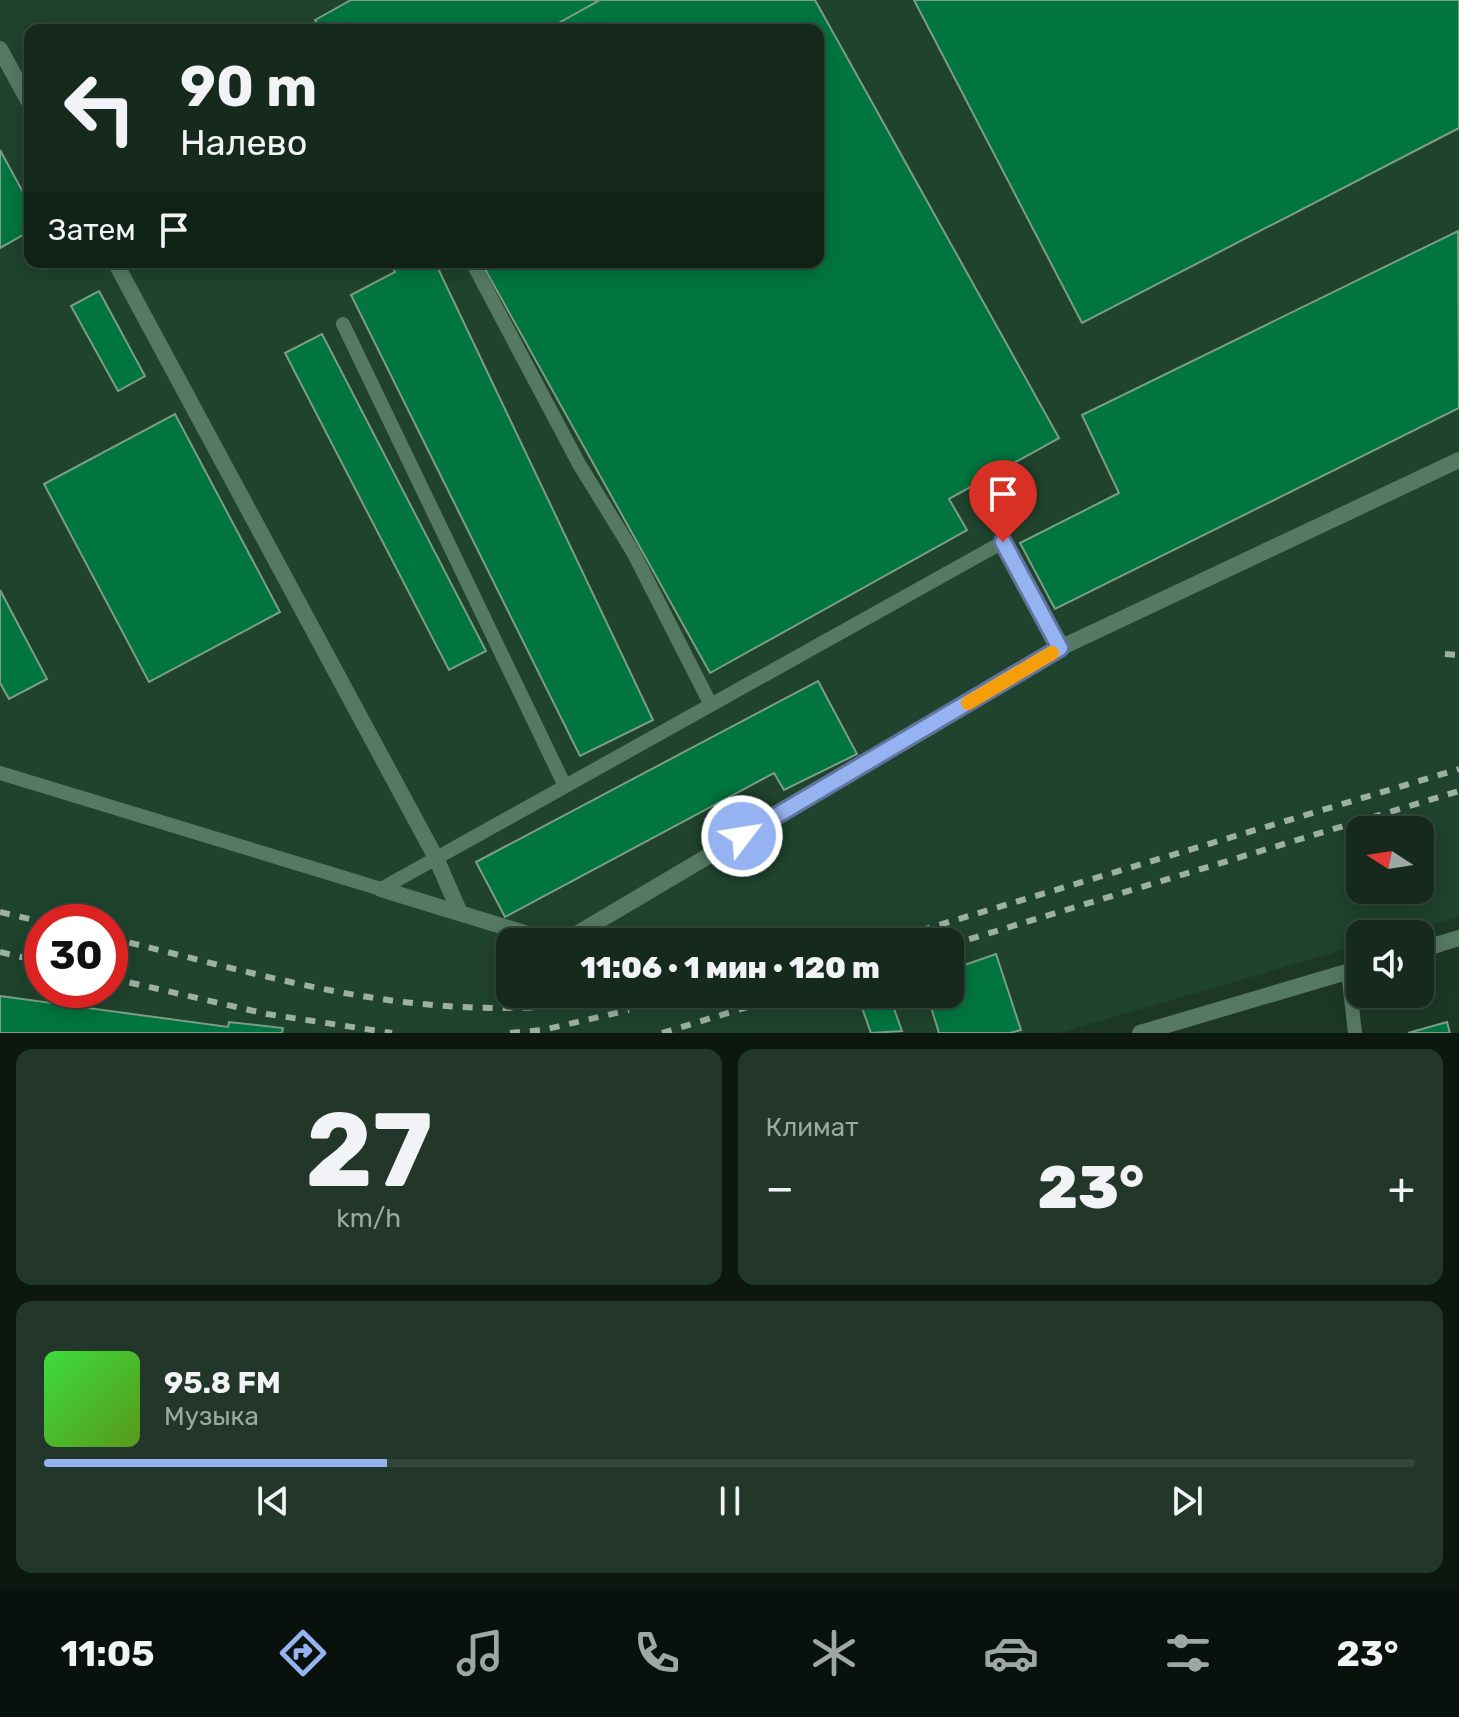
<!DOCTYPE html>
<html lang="ru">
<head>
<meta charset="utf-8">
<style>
  :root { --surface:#152a1c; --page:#223629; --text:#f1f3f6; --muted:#9da7a3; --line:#34463b; --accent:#95b2f1 }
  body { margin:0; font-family:Rubik,sans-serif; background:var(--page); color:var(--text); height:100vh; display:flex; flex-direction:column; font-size:30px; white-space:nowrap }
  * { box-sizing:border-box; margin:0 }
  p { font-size:26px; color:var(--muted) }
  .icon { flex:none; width:44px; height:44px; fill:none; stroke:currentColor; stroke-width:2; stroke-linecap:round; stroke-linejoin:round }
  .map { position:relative; height:1033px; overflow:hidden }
  .panel { display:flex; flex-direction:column; gap:16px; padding:16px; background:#0c170f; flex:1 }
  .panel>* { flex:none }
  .guide { position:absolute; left:24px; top:24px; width:800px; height:244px; border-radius:16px; box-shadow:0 4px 20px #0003,0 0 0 2px var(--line); background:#152a1c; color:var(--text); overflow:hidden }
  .needle { width:52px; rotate:282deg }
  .tools { position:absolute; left:1346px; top:816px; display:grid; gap:16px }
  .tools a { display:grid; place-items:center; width:88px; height:88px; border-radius:16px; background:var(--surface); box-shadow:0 4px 20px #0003,0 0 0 2px var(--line); font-size:40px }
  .speed { position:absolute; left:24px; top:904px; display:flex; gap:16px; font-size:40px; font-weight:700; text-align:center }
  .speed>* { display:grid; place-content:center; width:104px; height:104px; border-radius:50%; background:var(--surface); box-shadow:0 4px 20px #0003,0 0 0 2px var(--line); line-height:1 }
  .speed .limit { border:12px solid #d22; background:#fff; color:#111 }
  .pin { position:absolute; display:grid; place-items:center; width:68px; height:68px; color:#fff; margin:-82px -34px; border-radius:50% 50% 50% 0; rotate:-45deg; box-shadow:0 0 8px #0007 }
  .pin .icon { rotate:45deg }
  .me { position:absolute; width:88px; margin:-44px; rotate:59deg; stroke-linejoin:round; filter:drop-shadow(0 0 6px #0008) }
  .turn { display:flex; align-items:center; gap:28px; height:168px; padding:0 24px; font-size:36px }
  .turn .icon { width:104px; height:104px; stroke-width:2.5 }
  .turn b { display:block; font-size:56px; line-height:68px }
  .then { display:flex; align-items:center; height:76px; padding:0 24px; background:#0003; gap:16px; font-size:30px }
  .big { font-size:60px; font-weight:800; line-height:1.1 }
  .panel .card { flex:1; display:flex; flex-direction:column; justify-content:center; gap:12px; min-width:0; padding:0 28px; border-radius:16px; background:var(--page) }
  .panel .dial { align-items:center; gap:0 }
  .dial b { font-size:104px; line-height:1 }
  .song { display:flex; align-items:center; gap:24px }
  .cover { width:96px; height:96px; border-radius:12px; background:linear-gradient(135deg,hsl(120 70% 55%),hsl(90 70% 35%)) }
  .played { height:8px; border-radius:4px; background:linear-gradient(90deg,var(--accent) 25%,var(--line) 25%) }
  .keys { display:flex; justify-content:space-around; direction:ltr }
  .heat { display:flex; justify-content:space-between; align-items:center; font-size:44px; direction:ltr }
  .panel .tiles { flex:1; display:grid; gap:16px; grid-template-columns:1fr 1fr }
  .card:last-child { grid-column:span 2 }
  .trip { position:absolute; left:496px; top:928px; width:468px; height:80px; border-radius:16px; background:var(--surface); box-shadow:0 4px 20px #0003,0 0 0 2px var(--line); font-weight:800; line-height:80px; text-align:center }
  .menu { display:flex; height:128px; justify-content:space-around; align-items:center; background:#08110b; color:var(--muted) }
  .menu .icon { width:56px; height:56px }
  .menu .current { color:var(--accent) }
  .menu b { font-size:36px; color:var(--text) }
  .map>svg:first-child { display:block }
  .built { fill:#1f432c; fill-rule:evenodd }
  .building { fill:#00753f; stroke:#7d9d86; stroke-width:2 }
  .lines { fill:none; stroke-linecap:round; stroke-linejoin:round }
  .lane { stroke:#567a61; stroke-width:14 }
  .street { stroke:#567a61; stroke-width:16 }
  .rail { stroke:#9db1a3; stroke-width:6; stroke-dasharray:10 10; stroke-linecap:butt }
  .route-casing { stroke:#61749d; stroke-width:20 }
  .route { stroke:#95b2f1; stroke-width:14 }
  .slow { stroke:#f59e0b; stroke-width:14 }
</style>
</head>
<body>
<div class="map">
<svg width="1459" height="1033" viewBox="0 0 1459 1033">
  <rect width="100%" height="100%" fill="#1c3825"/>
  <path class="built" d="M0 0H1459V917L1399 934H1360V945L1059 1033H0ZM30 30H818V262H30ZM1360 830H1420V890H1360ZM42 922H110V990H42ZM510 942H950V994H510Z"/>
  <path class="building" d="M351 0H600L546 30H321L315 20Z
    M600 0H815L1059 438 949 499 967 530 710 673 481 262H818V30H546Z
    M914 0H1459V128L1082 323Z
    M0 150 30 205V231L0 248Z
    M1458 231 1459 408 1055 609 1020 543 1119 493 1082 415Z
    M390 262H435L653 720 580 756 351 295 395 272Z
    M99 291 145 376 118 391 71 306Z
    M322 334 486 651 449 670 285 353Z
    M175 414 280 612 149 682 44 484Z
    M0 590 47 679 9 699 0 683Z
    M818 681 857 754 784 790 774 773 505 917 476 862Z
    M996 954 1021 1030 1010 1033H939L927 994H950V970Z
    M889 995 902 1031 871 1033 861 1005Z
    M0 996 228 1027 229 1022 283 1028 282 1033H0Z
    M1447 1022 1450 1033H1408Z"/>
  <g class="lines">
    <path class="lane" d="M472 262 579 464 633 552 711 705
      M343 324 565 786
      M0 773 381 889 1003 542 1060 648
      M1348 971 1355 1033"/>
    <path class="street" d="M0 49 30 104
      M115 262 436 858 460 913
      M381 889 554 942
      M563 942 1060 648 1459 460
      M1420 950 1459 938
      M1140 1033 1360 968"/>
    <path class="rail" d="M1445 654 1459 655
      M0 912 42 922
      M110 938C216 963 324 996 433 1005 522 1013 613 1003 702 994
      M882 942 1459 769
      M950 945 1459 791
      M0 952 42 962
      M110 978 267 1014 392 1033
      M510 1033 543 1030 629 1010
      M662 1033 790 994"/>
  </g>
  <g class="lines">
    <g class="route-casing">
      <path id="route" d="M742 836 1060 648 1003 542"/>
    </g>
    <use href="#route" class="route"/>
    <path class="slow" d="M968 703 1052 653"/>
  </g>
</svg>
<div class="tools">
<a><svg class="needle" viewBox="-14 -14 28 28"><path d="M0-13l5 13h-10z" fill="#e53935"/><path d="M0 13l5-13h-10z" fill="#9da7a3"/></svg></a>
<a><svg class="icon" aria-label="sound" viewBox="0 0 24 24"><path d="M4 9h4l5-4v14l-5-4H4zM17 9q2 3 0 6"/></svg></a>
</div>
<div class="speed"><div class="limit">30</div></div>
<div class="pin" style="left:1003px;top:542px;background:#d93025"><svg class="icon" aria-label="arrive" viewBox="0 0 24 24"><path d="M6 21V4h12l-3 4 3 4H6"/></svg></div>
<svg class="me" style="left:742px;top:836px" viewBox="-20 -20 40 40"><circle r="17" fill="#95b2f1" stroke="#fff" stroke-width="3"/><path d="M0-11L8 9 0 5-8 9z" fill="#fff"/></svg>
<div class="trip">11:06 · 1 мин · 120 m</div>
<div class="guide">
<div class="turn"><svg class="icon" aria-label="left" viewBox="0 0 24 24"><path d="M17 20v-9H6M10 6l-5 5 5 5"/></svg><div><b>90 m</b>Налево</div></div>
<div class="then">Затем<svg class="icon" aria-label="arrive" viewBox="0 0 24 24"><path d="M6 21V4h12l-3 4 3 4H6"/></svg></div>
</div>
</div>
<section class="panel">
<div class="tiles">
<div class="card dial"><b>27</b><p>km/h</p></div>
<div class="card"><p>Климат</p>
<div class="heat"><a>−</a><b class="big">23°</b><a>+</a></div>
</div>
<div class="card">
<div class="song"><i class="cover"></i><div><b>95.8 FM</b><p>Музыка</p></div></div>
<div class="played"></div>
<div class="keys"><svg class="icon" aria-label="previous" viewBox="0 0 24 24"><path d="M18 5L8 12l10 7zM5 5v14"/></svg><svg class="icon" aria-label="pause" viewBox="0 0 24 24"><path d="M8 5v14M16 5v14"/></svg><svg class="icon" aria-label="next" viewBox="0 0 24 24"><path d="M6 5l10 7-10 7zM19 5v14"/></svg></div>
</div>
</div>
</section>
<nav class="menu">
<b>11:05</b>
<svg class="icon current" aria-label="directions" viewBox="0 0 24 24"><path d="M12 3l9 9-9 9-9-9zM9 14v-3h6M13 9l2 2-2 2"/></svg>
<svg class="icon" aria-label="music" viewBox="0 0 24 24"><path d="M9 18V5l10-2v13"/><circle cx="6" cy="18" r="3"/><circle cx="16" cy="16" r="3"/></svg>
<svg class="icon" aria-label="phone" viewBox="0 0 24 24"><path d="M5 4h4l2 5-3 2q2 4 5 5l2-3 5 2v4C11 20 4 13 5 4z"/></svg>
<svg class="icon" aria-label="climate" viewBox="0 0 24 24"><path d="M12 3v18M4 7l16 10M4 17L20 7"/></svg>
<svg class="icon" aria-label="car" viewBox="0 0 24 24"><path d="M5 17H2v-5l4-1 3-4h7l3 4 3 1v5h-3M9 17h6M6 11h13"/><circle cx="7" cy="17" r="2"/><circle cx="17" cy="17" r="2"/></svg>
<svg class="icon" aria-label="filters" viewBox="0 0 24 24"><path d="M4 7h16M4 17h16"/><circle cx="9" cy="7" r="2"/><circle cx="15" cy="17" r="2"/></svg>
<b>23°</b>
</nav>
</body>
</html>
